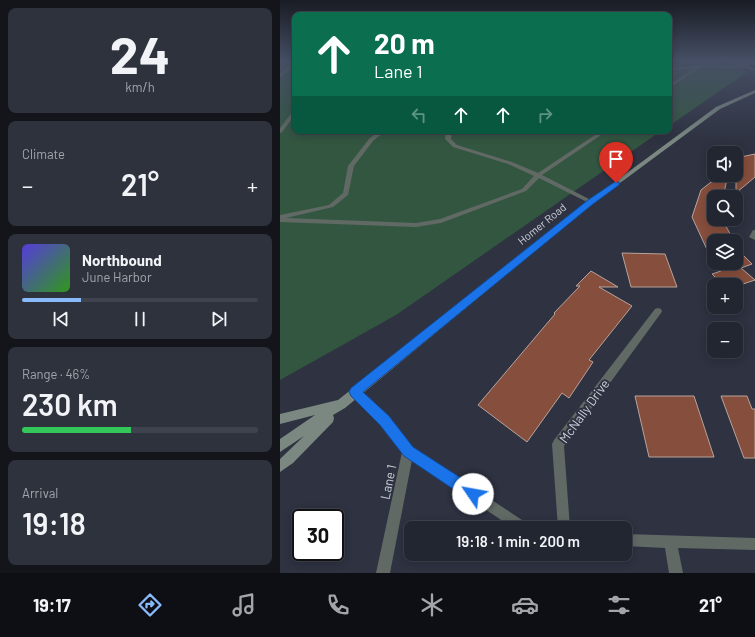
<!DOCTYPE html>
<html lang="en">
<head>
<meta charset="utf-8">
<style>
  :root { --surface:#222631; --page:#2e323d; --text:#f1f3f6; --muted:#a2a5ab; --line:#3f434d; --accent:#88bafc }
  body { margin:0; font-family:Barlow,sans-serif; background:var(--page); color:var(--text); height:100vh; display:flex; flex-direction:column; font-size:15px; white-space:nowrap }
  * { box-sizing:border-box; margin:0 }
  p { font-size:13px; color:var(--muted) }
  .icon { flex:none; width:22px; height:22px; fill:none; stroke:currentColor; stroke-width:2; stroke-linecap:round; stroke-linejoin:round }
  .map { position:relative; flex:1; overflow:hidden }
  .side { display:flex; flex-direction:column; gap:8px; padding:8px; background:#13151b; width:280px }
  .side>* { flex:none }
  .guide { position:absolute; left:12px; top:12px; width:380px; height:122px; border-radius:8px; box-shadow:0 2px 10px #0003,0 0 0 1px var(--line); background:#0b6e4f; color:#fff; overflow:hidden }
  .tools { position:absolute; left:427px; top:146px; display:grid; gap:8px }
  .tools a { display:grid; place-items:center; width:36px; height:36px; border-radius:8px; background:var(--surface); box-shadow:0 2px 10px #0003,0 0 0 1px var(--line); font-size:20px }
  .speed { position:absolute; left:12px; top:509px; display:flex; gap:8px; font-size:20px; font-weight:700; text-align:center }
  .speed>* { display:grid; place-content:center; width:52px; height:52px; border-radius:50%; background:var(--surface); box-shadow:0 2px 10px #0003,0 0 0 1px var(--line); line-height:1 }
  .speed .limit { border:2px solid #111; border-radius:6px; background:#fff; color:#111 }
  .pin { position:absolute; display:grid; place-items:center; width:34px; height:34px; color:#fff; margin:-41px -17px; border-radius:50% 50% 50% 0; rotate:-45deg; box-shadow:0 0 4px #0007 }
  .pin .icon { rotate:45deg }
  .me { position:absolute; width:44px; margin:-22px; rotate:303deg; stroke-linejoin:round; filter:drop-shadow(0 0 3px #0008) }
  .turn { display:flex; align-items:center; gap:14px; height:84px; padding:0 16px; font-size:18px }
  .turn .icon { width:52px; height:52px; stroke-width:2.5 }
  .turn b { display:block; font-size:28px; line-height:34px }
  .lanes { display:flex; align-items:center; height:38px; padding:0 16px; background:#0003; justify-content:center; gap:20px; direction:ltr }
  .lanes .off { opacity:.35 }
  .big { font-size:30px; font-weight:600; line-height:1.1 }
  .side .tile { flex:1; display:flex; flex-direction:column; justify-content:center; gap:6px; min-width:0; padding:0 14px; border-radius:8px; background:var(--page) }
  .side .dial { align-items:center; gap:0 }
  .dial b { font-size:52px; line-height:1 }
  .song { display:flex; align-items:center; gap:12px }
  .cover { width:48px; height:48px; border-radius:6px; background:linear-gradient(135deg,hsl(250 70% 55%),hsl(110 70% 35%)) }
  .played { height:4px; border-radius:2px; background:linear-gradient(90deg,var(--accent) 25%,var(--line) 25%) }
  .keys { display:flex; justify-content:space-around; direction:ltr }
  .heat { display:flex; justify-content:space-between; align-items:center; font-size:22px; direction:ltr }
  .charge { height:6px; border-radius:3px; background:linear-gradient(90deg,#34c759 46%,var(--line) 0) }
  .trip { position:absolute; left:124px; top:521px; width:228px; height:40px; border-radius:8px; background:var(--surface); box-shadow:0 2px 10px #0003,0 0 0 1px var(--line); font-weight:600; line-height:40px; text-align:center }
  .tab-bar { display:flex; height:64px; justify-content:space-around; align-items:center; background:#0e0f14; color:var(--muted) }
  .tab-bar .icon { width:28px; height:28px }
  .tab-bar .selected { color:var(--accent) }
  .tab-bar b { font-size:18px; color:var(--text) }
  main { display:flex; flex:1; min-height:0 }
  .map>svg:first-child { display:block }
  .green { fill:#335641 }
  .building { fill:#864e3c; stroke:#b9a39c }
  .lines { fill:none; stroke-linecap:round; stroke-linejoin:round }
  .lane { fill:#616965; fill-rule:evenodd }
  .street { fill:#616965; fill-rule:evenodd }
  .secondary { fill:#7a8881; fill-rule:evenodd }
  .route { fill:#1a73e8; stroke:#114b97 }
  .labels { text-anchor:middle; stroke-width:4; stroke-linejoin:round; paint-order:stroke }
  .street-label { font-size:11px; fill:#ced1db; stroke:#2e3241 }
  .near-street-label { font-size:13px; fill:#ced1db; stroke:#2e3241 }
</style>
</head>
<body>
<main>
<section class="side">
<div class="tile dial"><b>24</b><p>km/h</p></div>
<div class="tile"><p>Climate</p>
<div class="heat"><a>−</a><b class="big">21°</b><a>+</a></div>
</div>
<div class="tile">
<div class="song"><i class="cover"></i><div><b>Northbound</b><p>June Harbor</p></div></div>
<div class="played"></div>
<div class="keys"><svg class="icon" aria-label="previous" viewBox="0 0 24 24"><path d="M18 5L8 12l10 7zM5 5v14"/></svg><svg class="icon" aria-label="pause" viewBox="0 0 24 24"><path d="M8 5v14M16 5v14"/></svg><svg class="icon" aria-label="next" viewBox="0 0 24 24"><path d="M6 5l10 7-10 7zM19 5v14"/></svg></div>
</div>
<div class="tile"><p>Range · 46%</p><b class="big">230 km</b><div class="charge"></div></div>
<div class="tile"><p>Arrival</p><b class="big">19:18</b></div>
</section>
<div class="map">
<svg width="475" height="573" viewBox="0 0 475 573">
  <rect width="100%" height="100%" fill="#2e3241"/>
  <path class="green" d="M0 61H15V131H381L116 315 0 380Z
    M389 61H437L467 72 389 126Z"/>
  <path class="building" d="M475 154V177L456 193V158Z
    M440 175H448L443 197H434V219H442L454 241H434V263H456V244L462 254 472 264 461 268 475 280 460 285H443L432 274 441 271 426 257 430 256 412 217 421 190Z
    M342 253 385 254 397 287H351Z
    M311 271 338 287H319L352 306 309 360 313 362 289 398 282 393 247 442 198 405 275 314 274 313 300 286H296Z
    M355 396H414L434 457H369Z
    M441 396H467L472 409H475V458H464Z"/>
  <g class="lines">
    <path class="lane" d="M472 61H475V62L464 68 421 67 389 88V85L415 68 389 71V69L419 65 463 66Z
      M9 66H15V68H11L0 77V74Z
      M13 111H15V115L2 132 0 133V128Z
      M99 131H105L93 141 74 166 68 195 53 207 6 218 136 223 160 219 242 189 254 176 228 164 173 147 165 139 166 131H172L171 139 177 145 232 162 258 173 321 131H327L262 175 313 201V203H309L259 178 246 191 161 223 136 227 0 222V215L49 205 63 193 68 166 89 139Z"/>
    <path class="street" d="M445 61H450L475 69V71Z
      M473 230H475V240L469 237Z
      M378 308 381 309 382 311 381 313 284 446 290 528H278L272 444 274 440 375 309Z
      M75 387 79 389 109 417 132 447 248 524 250 528H233L132 460 110 573H96L122 452 101 425 71 395 70 392 71 389Z
      M345 534 475 538V550L398 548 403 573H389L385 548 345 546Z"/>
    <path class="secondary" d="M475 90V93L440 109 313 203 65 408 53 415 54 418 53 422 13 463 0 472V459L24 436 0 452V439L35 415 0 424V414L58 400 309 201 436 107Z"/>
  </g>
  <linearGradient id="sky" x2="0" y2="1"><stop stop-color="#191c24"/><stop offset="0.43" stop-color="#464f65"/><stop offset="1" stop-color="#464f65" stop-opacity="0"/></linearGradient>
  <rect width="475" height="141" fill="url(#sky)"/>
  <path class="route" d="M336 181 340 183 339 185 313 204 83 392 109 416 133 447 198 489 200 494 198 499 193 501 188 499 124 456 100 425 71 396 69 392 71 388 308 200Z"/>
  <g class="labels">
    <g class="street-label">
      <text transform="translate(262 224) rotate(-39)" y="4">Homer Road</text>
    </g>
    <g class="near-street-label">
      <text transform="translate(304 411) rotate(-54)" y="5">McNally Drive</text>
      <text transform="translate(108 482) rotate(-78)" y="5">Lane 1</text>
    </g>
  </g>
</svg>
<div class="tools">
<a><svg class="icon" aria-label="sound" viewBox="0 0 24 24"><path d="M4 9h4l5-4v14l-5-4H4zM17 9q2 3 0 6"/></svg></a>
<a><svg class="icon" aria-label="search" viewBox="0 0 24 24"><circle cx="10" cy="10" r="6"/><path d="M15 15l6 6"/></svg></a>
<a><svg class="icon" aria-label="layers" viewBox="0 0 24 24"><path d="M12 4l9 5-9 5-9-5zM3 14l9 5 9-5"/></svg></a>
<a>+</a>
<a>−</a>
</div>
<div class="speed"><div class="limit">30</div></div>
<div class="pin" style="left:336px;top:183px;background:#d93025"><svg class="icon" aria-label="arrive" viewBox="0 0 24 24"><path d="M6 21V4h12l-3 4 3 4H6"/></svg></div>
<svg class="me" style="left:193px;top:494px" viewBox="-20 -20 40 40"><circle r="19" fill="#fff"/><path d="M0-13L10 11 0 6-10 11z" fill="#1a73e8"/></svg>
<div class="trip">19:18 · 1 min · 200 m</div>
<div class="guide">
<div class="turn"><svg class="icon" aria-label="ahead" viewBox="0 0 24 24"><path d="M12 20V5M6 11l6-6 6 6"/></svg><div><b>20 m</b>Lane 1</div></div>
<div class="lanes"><svg class="icon off" aria-label="left" viewBox="0 0 24 24"><path d="M17 20v-9H6M10 6l-5 5 5 5"/></svg><svg class="icon" aria-label="ahead" viewBox="0 0 24 24"><path d="M12 20V5M6 11l6-6 6 6"/></svg><svg class="icon" aria-label="ahead" viewBox="0 0 24 24"><path d="M12 20V5M6 11l6-6 6 6"/></svg><svg class="icon off" aria-label="right" viewBox="0 0 24 24"><path d="M7 20v-9h11M14 6l5 5-5 5"/></svg></div>
</div>
</div>
</main>
<nav class="tab-bar">
<b>19:17</b>
<svg class="icon selected" aria-label="directions" viewBox="0 0 24 24"><path d="M12 3l9 9-9 9-9-9zM9 14v-3h6M13 9l2 2-2 2"/></svg>
<svg class="icon" aria-label="music" viewBox="0 0 24 24"><path d="M9 18V5l10-2v13"/><circle cx="6" cy="18" r="3"/><circle cx="16" cy="16" r="3"/></svg>
<svg class="icon" aria-label="phone" viewBox="0 0 24 24"><path d="M5 4h4l2 5-3 2q2 4 5 5l2-3 5 2v4C11 20 4 13 5 4z"/></svg>
<svg class="icon" aria-label="climate" viewBox="0 0 24 24"><path d="M12 3v18M4 7l16 10M4 17L20 7"/></svg>
<svg class="icon" aria-label="car" viewBox="0 0 24 24"><path d="M5 17H2v-5l4-1 3-4h7l3 4 3 1v5h-3M9 17h6M6 11h13"/><circle cx="7" cy="17" r="2"/><circle cx="17" cy="17" r="2"/></svg>
<svg class="icon" aria-label="filters" viewBox="0 0 24 24"><path d="M4 7h16M4 17h16"/><circle cx="9" cy="7" r="2"/><circle cx="15" cy="17" r="2"/></svg>
<b>21°</b>
</nav>
</body>
</html>
